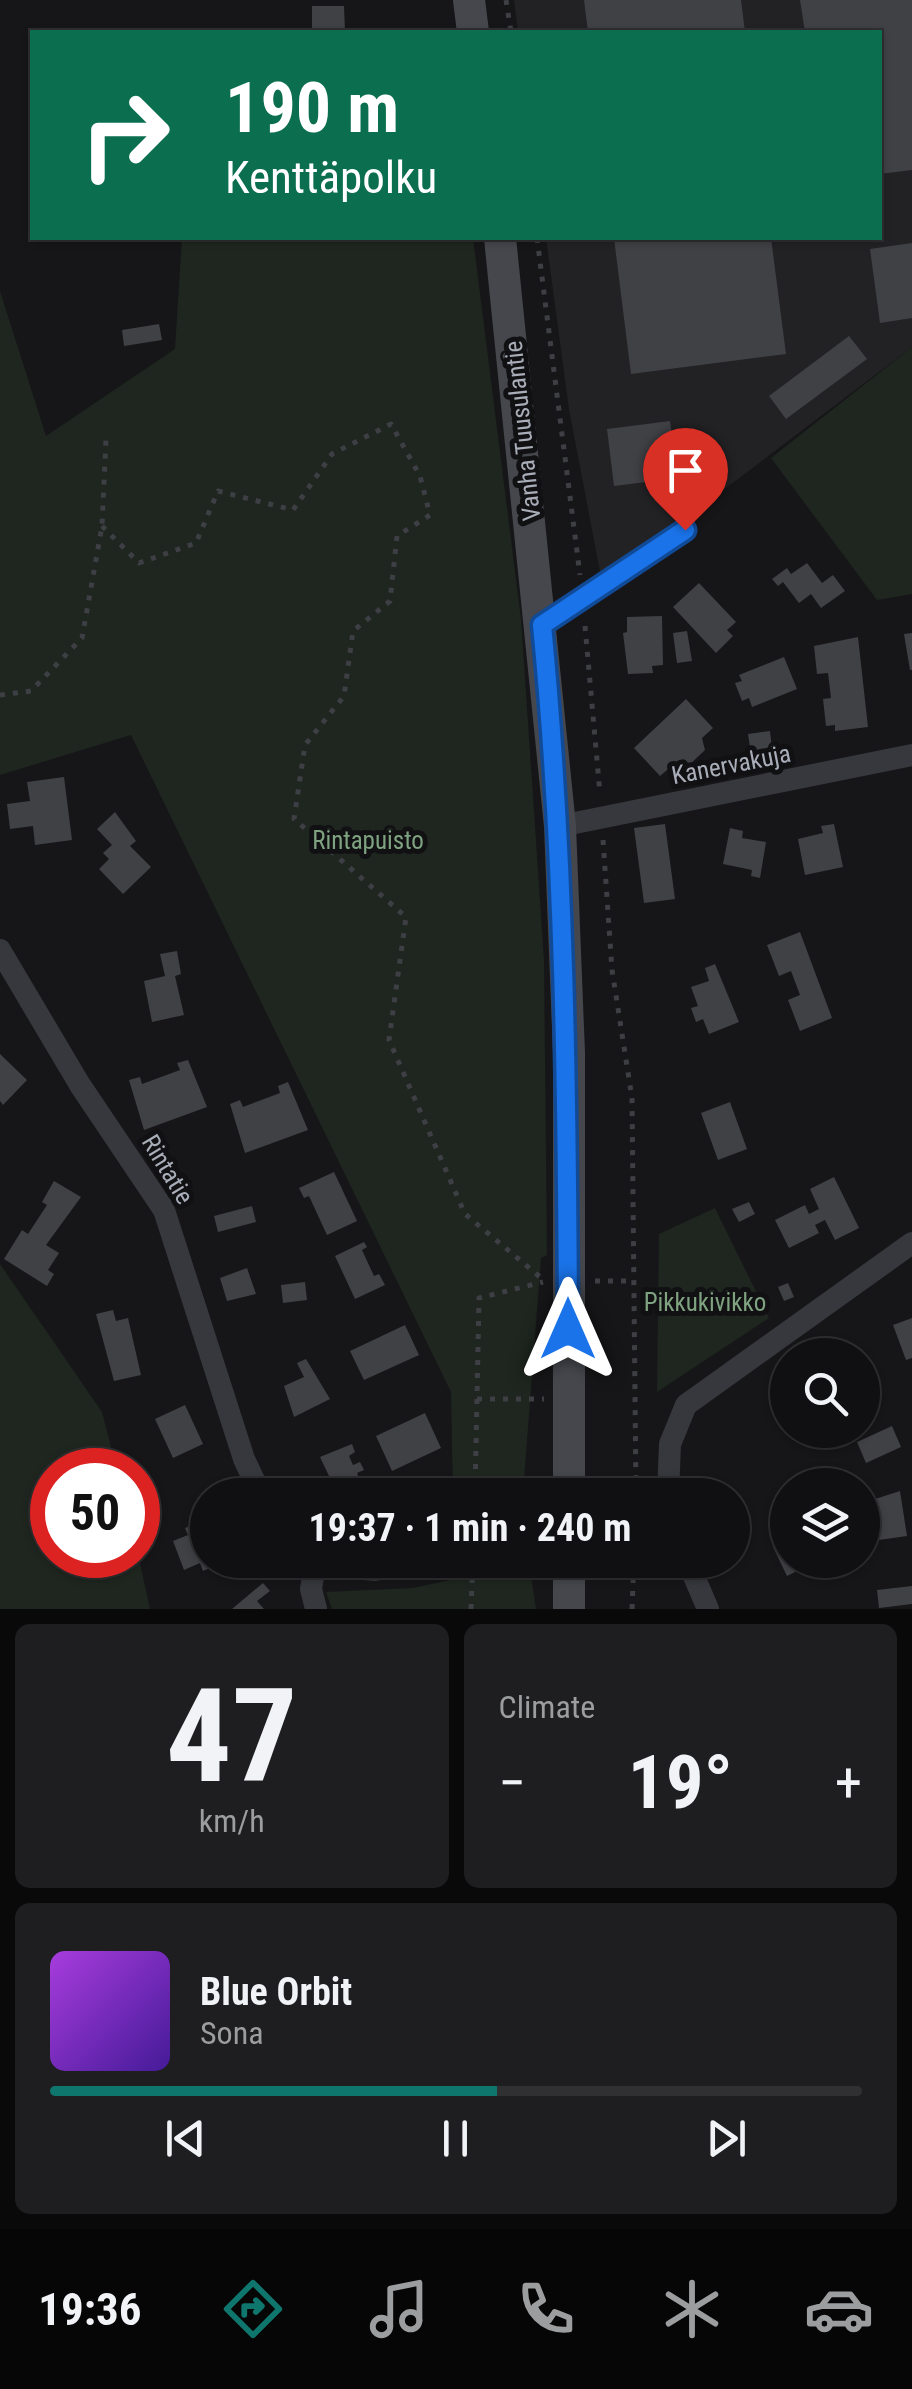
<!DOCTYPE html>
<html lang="en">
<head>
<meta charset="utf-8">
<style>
  :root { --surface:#101012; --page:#1e1e20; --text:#f1f3f6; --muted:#9c9d9f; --line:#303032; --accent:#0f766e }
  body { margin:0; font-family:"Roboto Condensed",sans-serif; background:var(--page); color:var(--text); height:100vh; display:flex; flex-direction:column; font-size:38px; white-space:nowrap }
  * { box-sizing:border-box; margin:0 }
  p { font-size:32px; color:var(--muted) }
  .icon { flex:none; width:55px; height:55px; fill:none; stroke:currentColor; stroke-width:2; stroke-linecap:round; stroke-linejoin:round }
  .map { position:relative; height:1609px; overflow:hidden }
  .panel { display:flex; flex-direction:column; gap:15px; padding:15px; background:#09090a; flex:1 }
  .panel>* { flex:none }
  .hud { position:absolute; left:30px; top:30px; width:852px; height:210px; border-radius:0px; box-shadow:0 2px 8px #0004,0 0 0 2px var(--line); background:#0b6e4f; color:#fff; overflow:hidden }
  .fabs { position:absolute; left:770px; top:1338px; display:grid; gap:20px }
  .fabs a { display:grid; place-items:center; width:110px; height:110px; border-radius:50%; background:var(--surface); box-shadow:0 2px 8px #0004,0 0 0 2px var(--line); font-size:50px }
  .speed { position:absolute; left:30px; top:1448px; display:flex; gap:20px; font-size:50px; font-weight:700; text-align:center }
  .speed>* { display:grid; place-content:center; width:130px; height:130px; border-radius:50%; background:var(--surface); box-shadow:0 2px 8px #0004,0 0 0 2px var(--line); line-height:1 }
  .speed .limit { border:15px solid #d22; background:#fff; color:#111 }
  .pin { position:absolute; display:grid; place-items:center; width:85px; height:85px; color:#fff; margin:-102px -42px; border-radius:50% 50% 50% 0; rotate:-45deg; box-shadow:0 0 10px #0007 }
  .pin .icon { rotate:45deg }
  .me { position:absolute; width:110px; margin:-55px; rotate:0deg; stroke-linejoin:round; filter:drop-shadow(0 0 8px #0008) }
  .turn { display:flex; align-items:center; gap:35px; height:210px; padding:0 30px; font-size:45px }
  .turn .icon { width:130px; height:130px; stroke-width:2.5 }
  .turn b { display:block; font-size:70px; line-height:85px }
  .big { font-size:75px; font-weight:700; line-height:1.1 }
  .panel .card { flex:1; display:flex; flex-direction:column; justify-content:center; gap:15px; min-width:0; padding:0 35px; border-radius:15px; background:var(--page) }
  .panel .dial { align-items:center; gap:0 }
  .dial b { font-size:130px; line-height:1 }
  .song { display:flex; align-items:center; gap:30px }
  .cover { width:120px; height:120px; border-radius:15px; background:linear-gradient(135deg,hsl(280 70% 55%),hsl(260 70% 35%)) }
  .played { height:10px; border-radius:5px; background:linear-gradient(90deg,var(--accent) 55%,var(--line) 55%) }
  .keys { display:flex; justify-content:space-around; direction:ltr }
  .heat { display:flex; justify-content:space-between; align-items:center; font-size:55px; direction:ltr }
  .panel .tiles { flex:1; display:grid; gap:15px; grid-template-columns:1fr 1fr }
  .card:last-child { grid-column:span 2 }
  .trip { position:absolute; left:190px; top:1478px; width:560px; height:100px; border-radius:50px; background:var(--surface); box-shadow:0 2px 8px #0004,0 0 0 2px var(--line); font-weight:700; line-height:100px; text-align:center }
  .dock { display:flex; height:160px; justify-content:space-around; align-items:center; background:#060607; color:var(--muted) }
  .dock .icon { width:70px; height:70px }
  .dock .active { color:var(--accent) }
  .dock b { font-size:45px; color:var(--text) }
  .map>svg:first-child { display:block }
  .built { fill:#222225 }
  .green { fill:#1e261f }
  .building { fill:#404145 }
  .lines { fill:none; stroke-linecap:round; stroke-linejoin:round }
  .path { stroke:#3d3f44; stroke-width:5; stroke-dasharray:5 8; stroke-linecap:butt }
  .minor { stroke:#37383d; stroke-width:22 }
  .secondary { stroke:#45474d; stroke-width:32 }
  .route-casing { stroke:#114b97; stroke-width:25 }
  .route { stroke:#1a73e8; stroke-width:18 }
  .labels { text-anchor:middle; stroke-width:10; stroke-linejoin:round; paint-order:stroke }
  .street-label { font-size:25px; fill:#a8adb8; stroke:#111113 }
  .park-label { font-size:25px; fill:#7fa381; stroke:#111113 }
</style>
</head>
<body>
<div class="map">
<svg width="912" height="1609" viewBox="0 0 912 1609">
  <rect width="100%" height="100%" fill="#161618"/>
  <path class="built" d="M514 0H912V347L602 582 569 409 546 238H880V32H518Z"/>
  <path class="green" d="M182 238H473L521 619 544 960 547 1255 541 1258 523 1493 520 1495H453L451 1392 131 735 0 775V291L46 436 175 349Z
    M912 347V594L877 600 771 458Z
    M715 1208 769 1318 657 1392 659 1234Z
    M0 1264 102 1412 117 1470H52V1555L138 1554 150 1609H0Z
    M529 1563 536 1609H332L326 1592 413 1588Z"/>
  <path class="building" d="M584 0H741L745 32H588Z
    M800 0H912V170L880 174V32H805Z
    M312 6H344L345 32H312Z
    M614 238H771L786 354 631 374Z
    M912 243V318L880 323 870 249Z
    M159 324 162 340 124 346 122 330Z
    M849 336 867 359 786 419 769 396Z
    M670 421 678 478 614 486 607 429Z
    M807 563 822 583 833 575 845 591 821 608 811 594 799 603 783 582 778 586 772 579 787 568 791 574Z
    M699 583 736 622 727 630 733 636 716 653 673 607Z
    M662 616 663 665 652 666 653 673 628 674 623 633 627 632V617Z
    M687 631 692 661 677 663 673 633Z
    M912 633V670H910L904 634Z
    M858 637 868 727 835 731V725L826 726 823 699 831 698 828 673 817 674 814 646Z
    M784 657 797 689 752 707 749 698 742 701 735 683 742 681 739 675Z
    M686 699 713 728 702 738 705 750 686 768 683 765 678 770 673 765 660 776 634 748Z
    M770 731 773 757 752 760 748 734Z
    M64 777 72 840 35 845 33 826 10 829 7 804 30 801 27 782Z
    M115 812 136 841 130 846 151 867 123 894 99 869 109 859 103 853 112 845 97 829Z
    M665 824 675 899 644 903 634 828Z
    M834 824 843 867 805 875 798 839 823 833 821 826Z
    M730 828 743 831 742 838 766 842 760 878 751 876 752 870 723 864Z
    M800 932 832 1018 800 1031 788 1000 800 995 791 971 779 976 767 945Z
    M177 951 181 974 175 976 184 1015 152 1022 144 981 165 976 160 954Z
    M715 964 739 1022 709 1034 703 1019 696 1022 691 1008 698 1006 691 987 709 981 705 968Z
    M0 1054 27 1080 3 1105 0 1101Z
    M188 1060 207 1107 144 1130 129 1080 140 1077 142 1084 180 1070 177 1063Z
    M288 1082 308 1130 245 1153 230 1104 240 1100 243 1107 280 1093 278 1086Z
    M730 1102 747 1149 718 1160 701 1113Z
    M334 1172 357 1221 327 1235 309 1196 304 1198 299 1188Z
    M834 1177 859 1228 835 1240 825 1220 815 1225 819 1233 789 1248 775 1220 805 1205 809 1214 819 1209 810 1189Z
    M54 1181 81 1197 46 1245 59 1253 48 1270 54 1274 47 1286 4 1259 22 1230 28 1234 47 1205 42 1202Z
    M749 1202 755 1214 739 1222 732 1209Z
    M252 1206 256 1222 218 1232 214 1216Z
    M364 1242 367 1247 362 1250 374 1276 379 1274 385 1285 355 1299 335 1256Z
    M247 1268 256 1294 227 1301 220 1278Z
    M305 1282 307 1300 283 1303 281 1285Z
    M788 1283 794 1297 784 1301 778 1287Z
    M113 1310 116 1321 128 1318 141 1375 114 1381 96 1314Z
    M912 1318V1358L906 1360 893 1325Z
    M405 1325 419 1355 364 1380 350 1351Z
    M306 1359 330 1399 294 1417 284 1386 304 1377 297 1363Z
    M185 1405 203 1444 173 1458 155 1419Z
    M425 1413 441 1448 392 1471 376 1436Z
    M892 1426 901 1447 866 1463 857 1442Z
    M352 1444 355 1452 349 1456 353 1465 360 1462 364 1470 357 1473 361 1483 368 1480 372 1488 361 1495H338L320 1457Z
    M900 1491 907 1536 879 1540 872 1500Z
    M202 1521 208 1534V1560L219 1564 203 1571 200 1563 184 1570 173 1541 188 1535 185 1528Z
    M788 1540V1560H838L813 1572 809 1565 787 1576 773 1547Z
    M263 1583 270 1591 257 1601 264 1609H232Z
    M912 1586V1604L879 1608 877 1590Z"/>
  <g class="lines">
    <path class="path" d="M506 0 511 32
      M537 238 580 575
      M102 526 139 563 196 543 218 491 293 510 332 454 391 424 420 476 430 515 397 536 390 601 353 631 344 696 305 745 294 819 406 917 389 1040 465 1214 540 1277
      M585 626 600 794
      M0 695 31 691 82 638 102 526 106 439
      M603 840 612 970 632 1098 636 1495
      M595 1281H634
      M477 1399H544
      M475 1495 479 1298 543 1282
      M471 1609 473 1560
      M632 1609 634 1560"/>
    <path class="minor" d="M542 625 685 530
      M560 826 912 755
      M0 950 80 1085 164 1210 244 1459 261 1495
      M668 1495 670 1444 686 1405 912 1243
      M309 1560 315 1565 375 1570 416 1560
      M687 1560 708 1609
      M315 1565 311 1589 316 1609"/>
    <path class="secondary" d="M469 0 473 32
      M500 238 560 826 569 1053V1495
      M569 1609V1560"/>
  </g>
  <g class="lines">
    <g class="route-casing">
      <path id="route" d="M568 1329C567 1093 565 860 542 625L685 530"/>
    </g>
    <use href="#route" class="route"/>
  </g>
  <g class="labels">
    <g class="street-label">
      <text transform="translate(522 431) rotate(-96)" y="9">Vanha Tuusulantie</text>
      <text transform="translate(731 764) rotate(-11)" y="9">Kanervakuja</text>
      <text transform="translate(168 1169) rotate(59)" y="9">Rintatie</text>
    </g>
    <g class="park-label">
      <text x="368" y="849">Rintapuisto</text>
      <text x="705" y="1311">Pikkukivikko</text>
    </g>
  </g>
</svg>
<div class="fabs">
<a><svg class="icon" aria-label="search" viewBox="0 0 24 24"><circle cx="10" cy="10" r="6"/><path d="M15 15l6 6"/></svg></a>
<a><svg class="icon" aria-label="layers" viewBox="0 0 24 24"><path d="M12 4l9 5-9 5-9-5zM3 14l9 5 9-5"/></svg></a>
</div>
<div class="speed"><div class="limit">50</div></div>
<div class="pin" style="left:685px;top:530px;background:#d93025"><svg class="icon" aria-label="arrive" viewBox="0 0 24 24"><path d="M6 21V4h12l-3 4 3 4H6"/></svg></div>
<svg class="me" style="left:568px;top:1329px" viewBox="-20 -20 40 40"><path d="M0-17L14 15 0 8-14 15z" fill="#1a73e8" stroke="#fff" stroke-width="4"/></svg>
<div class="trip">19:37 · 1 min · 240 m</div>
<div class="hud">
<div class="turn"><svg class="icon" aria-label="right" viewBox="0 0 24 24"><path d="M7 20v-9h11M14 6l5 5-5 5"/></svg><div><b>190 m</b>Kenttäpolku</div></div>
</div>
</div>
<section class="panel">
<div class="tiles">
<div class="card dial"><b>47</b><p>km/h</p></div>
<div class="card"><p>Climate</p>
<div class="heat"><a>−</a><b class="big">19°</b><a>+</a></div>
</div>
<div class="card">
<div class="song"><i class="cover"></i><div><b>Blue Orbit</b><p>Sona</p></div></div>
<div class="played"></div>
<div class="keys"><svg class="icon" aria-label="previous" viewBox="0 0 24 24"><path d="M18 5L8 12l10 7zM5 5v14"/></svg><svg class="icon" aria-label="pause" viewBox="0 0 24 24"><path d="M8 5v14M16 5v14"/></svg><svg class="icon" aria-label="next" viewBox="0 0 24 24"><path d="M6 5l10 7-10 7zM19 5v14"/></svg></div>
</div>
</div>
</section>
<nav class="dock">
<b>19:36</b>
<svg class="icon active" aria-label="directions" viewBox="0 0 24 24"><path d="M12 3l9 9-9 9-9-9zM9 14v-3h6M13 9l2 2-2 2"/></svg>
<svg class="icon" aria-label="music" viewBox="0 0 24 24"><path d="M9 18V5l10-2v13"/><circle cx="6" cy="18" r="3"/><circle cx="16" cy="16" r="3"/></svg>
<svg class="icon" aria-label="phone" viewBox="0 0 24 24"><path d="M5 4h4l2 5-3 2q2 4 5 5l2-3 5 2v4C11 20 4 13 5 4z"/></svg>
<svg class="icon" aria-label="climate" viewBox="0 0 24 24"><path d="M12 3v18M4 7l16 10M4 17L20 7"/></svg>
<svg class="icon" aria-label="car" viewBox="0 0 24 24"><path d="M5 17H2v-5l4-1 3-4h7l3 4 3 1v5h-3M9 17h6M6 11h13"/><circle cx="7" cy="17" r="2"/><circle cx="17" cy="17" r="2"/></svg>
</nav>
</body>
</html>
